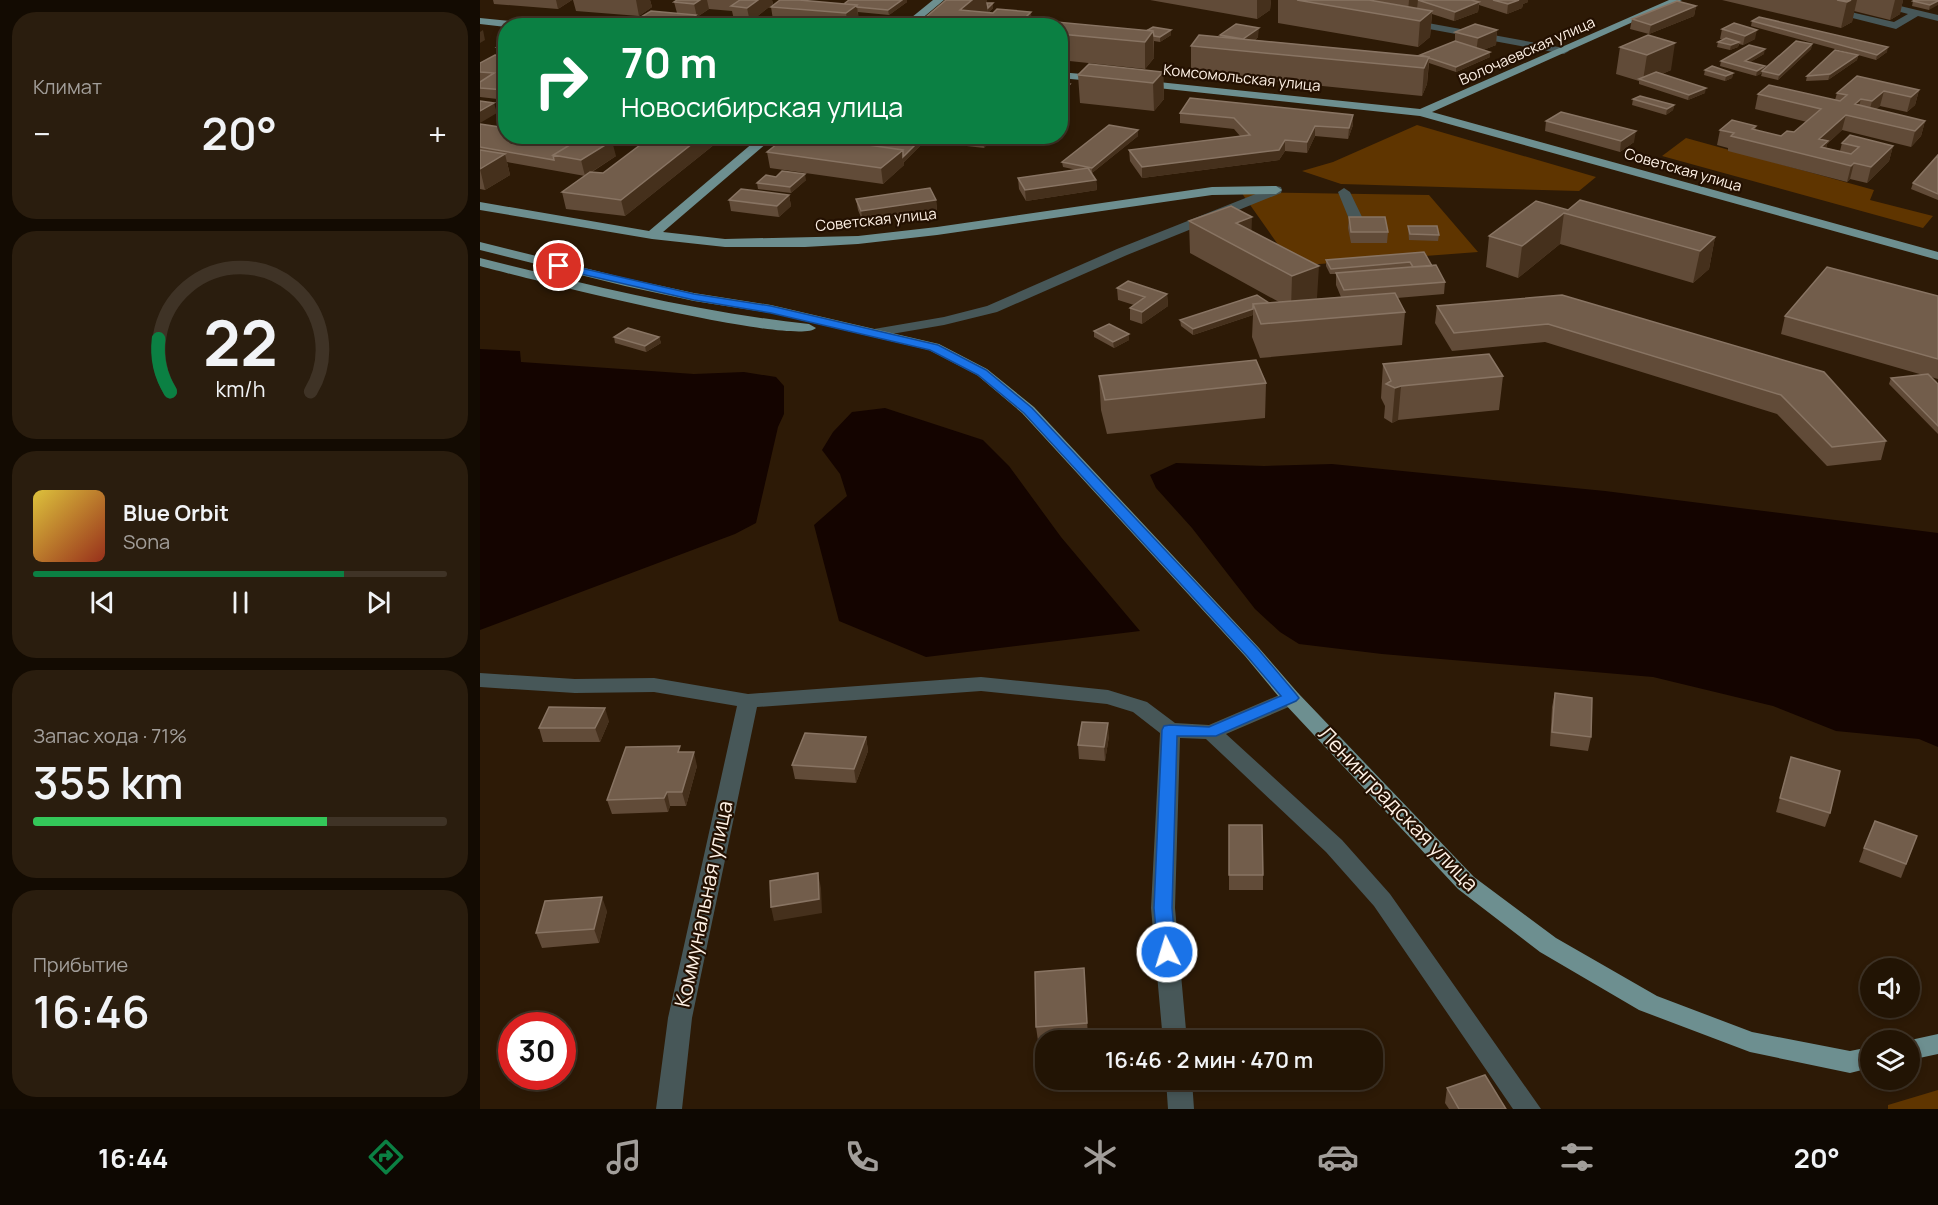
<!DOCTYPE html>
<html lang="ru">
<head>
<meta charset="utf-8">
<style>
  :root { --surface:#221404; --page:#2a1d0e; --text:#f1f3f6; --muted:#a29e9a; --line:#3f3326; --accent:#0b8043 }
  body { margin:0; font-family:Manrope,sans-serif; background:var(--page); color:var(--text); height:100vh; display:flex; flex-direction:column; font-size:22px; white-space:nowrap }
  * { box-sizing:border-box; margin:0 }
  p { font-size:20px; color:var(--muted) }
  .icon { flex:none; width:33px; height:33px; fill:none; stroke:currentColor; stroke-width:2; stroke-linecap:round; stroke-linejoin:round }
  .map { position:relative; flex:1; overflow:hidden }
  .side { display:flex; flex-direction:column; gap:12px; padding:12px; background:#130b02; width:480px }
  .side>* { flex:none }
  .top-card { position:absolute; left:18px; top:18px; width:570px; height:126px; border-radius:24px; box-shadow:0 3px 9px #0003,0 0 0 2px var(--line); background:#0b8043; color:#fff; overflow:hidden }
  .fabs { position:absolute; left:1380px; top:958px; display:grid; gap:12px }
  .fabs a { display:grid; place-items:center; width:60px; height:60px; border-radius:50%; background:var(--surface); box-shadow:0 3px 9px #0003,0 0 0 2px var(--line); font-size:30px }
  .speed { position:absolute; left:18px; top:1012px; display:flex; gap:12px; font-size:30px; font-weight:700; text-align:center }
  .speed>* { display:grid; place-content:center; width:78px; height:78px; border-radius:50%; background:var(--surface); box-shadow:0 3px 9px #0003,0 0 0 2px var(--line); line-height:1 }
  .speed .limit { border:9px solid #d22; background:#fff; color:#111 }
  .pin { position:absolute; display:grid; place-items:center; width:51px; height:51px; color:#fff; margin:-26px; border:3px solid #fff; border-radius:50%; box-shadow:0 2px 6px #0007 }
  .me { position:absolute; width:66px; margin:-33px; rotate:355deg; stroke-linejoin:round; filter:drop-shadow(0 0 4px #0008) }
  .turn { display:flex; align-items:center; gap:21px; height:126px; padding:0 24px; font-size:27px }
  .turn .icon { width:78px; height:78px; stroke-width:2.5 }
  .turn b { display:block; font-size:42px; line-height:51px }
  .big { font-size:45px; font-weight:600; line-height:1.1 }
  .side .tile { flex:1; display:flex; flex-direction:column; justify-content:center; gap:9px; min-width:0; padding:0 21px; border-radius:24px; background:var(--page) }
  .side .dial { align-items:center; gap:0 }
  .dial svg { height:156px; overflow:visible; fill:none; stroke:var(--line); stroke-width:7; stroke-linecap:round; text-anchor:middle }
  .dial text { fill:var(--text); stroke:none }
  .song { display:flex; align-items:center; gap:18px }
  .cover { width:72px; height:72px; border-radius:9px; background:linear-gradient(135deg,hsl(50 70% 55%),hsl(10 70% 35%)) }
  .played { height:6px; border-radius:3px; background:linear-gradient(90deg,var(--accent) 75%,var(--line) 75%) }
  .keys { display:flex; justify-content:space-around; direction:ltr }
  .heat { display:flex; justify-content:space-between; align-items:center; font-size:33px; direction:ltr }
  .charge { height:9px; border-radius:4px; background:linear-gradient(90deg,#34c759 71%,var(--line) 0) }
  .trip { position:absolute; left:555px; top:1030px; width:348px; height:60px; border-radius:24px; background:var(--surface); box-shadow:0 3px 9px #0003,0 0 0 2px var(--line); font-weight:600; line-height:60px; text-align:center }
  .menu { display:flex; height:96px; justify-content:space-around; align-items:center; background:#0e0802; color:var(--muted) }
  .menu .icon { width:42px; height:42px }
  .menu .on { color:var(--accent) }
  .menu b { font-size:27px; color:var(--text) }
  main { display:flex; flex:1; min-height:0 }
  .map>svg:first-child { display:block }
  .green { fill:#5f3500 }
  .water { fill:#140400 }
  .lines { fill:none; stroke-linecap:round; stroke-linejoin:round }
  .minor { fill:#475758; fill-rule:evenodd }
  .major { fill:#6d8f90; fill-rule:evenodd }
  .wall { fill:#614b38 }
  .shaded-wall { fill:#45301c }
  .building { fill:#725d4b; stroke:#887463; stroke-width:1.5 }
  .route { fill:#1a73e8; stroke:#114b97; stroke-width:1.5 }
  .labels { text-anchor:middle; stroke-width:4.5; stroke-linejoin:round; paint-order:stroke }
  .far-street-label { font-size:15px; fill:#fef1e5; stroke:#231001 }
  .near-street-label { font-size:21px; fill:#fef1e5; stroke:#231001 }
</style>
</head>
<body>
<main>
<section class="side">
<div class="tile"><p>Климат</p>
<div class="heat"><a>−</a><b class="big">20°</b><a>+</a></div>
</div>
<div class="tile dial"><svg viewBox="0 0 100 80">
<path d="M14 69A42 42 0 1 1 86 69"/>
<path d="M14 69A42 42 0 0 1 8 42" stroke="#0b8043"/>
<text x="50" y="56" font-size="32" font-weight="700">22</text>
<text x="50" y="72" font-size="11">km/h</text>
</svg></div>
<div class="tile">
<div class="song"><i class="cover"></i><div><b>Blue Orbit</b><p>Sona</p></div></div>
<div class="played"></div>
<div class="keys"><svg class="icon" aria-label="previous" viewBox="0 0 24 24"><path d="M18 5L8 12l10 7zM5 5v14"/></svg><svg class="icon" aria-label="pause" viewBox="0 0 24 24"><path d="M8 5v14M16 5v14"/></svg><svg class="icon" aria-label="next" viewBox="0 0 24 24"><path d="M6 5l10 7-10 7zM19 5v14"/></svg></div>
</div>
<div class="tile"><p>Запас хода · 71%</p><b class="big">355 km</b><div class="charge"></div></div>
<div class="tile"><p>Прибытие</p><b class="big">16:46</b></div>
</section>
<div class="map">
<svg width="1458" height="1109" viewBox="0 0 1458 1109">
  <rect width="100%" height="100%" fill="#2d1a06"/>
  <path class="green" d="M937 125 1116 177 1099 191 861 184 822 171 853 162Z
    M1206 138 1394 190 1390 200 1453 216 1443 228 1182 156Z
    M761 192 949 195 998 252 813 266Z
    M1458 1090V1109H1408V1105Z"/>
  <path class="water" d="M0 349 40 351 41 362 214 374 264 372 296 377 304 386V414L298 427 276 523 255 534 0 630Z
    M405 408 503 440 529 466 581 537 660 631 446 657 359 621 334 525 367 496 360 474 342 450 353 432 372 412Z
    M696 463 784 466 852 464 1125 491 1458 533V747L1439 739 1356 731 1293 706 1173 677 902 654 819 644 800 632 775 609 712 528 676 488 670 475Z"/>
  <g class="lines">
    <path class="minor" d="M1301 0H1319L1414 22 1428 14 1377 0H1395L1458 15V21L1438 16 1416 29Z
      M926 19 1084 48 1089 51 1084 54 922 24V20Z
      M796 186 801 187 802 190 801 193 647 255 517 312 464 325 394 337 387 333 394 329 464 317 507 306 637 249Z
      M864 188 870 192 883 219 881 222H871L869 219 858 192Z
      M0 673 95 679 174 678 268 694 501 677 628 690 667 702 695 723 729 725 804 693 811 691 818 693 821 698 818 703 746 734 862 840 910 894 1061 1109H1033L894 906 846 852 726 739 700 738 695 908 707 1041H683L671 908 680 733 653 712 627 704 501 691 277 707 212 1018 202 1109H176L188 1018 257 706 174 692 95 693 0 687Z
      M686 1080H712L714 1109H688Z"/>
    <path class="major" d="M453 0H464L433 26H421Z
      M1189 0H1202L952 112 1458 252V260L940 116 659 86 653 83 659 80 940 109Z
      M0 18 51 23 56 26 26 27 0 24Z
      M580 72 623 76 629 79 623 82 580 78Z
      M281 136H295L183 232 245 239 378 236 457 227 732 187 796 186 802 190 796 194 732 195 457 235 378 244 325 247H245L172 239 0 210V202L169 231Z
      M0 242 145 278 214 293 291 305 459 344 507 369 554 407 779 648 818 693 994 877 1076 938 1177 996 1272 1032 1370 1051 1390 1047V1068L1370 1073 1270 1052 1159 1010 1060 952 978 889 804 703 765 656 542 413 497 375 449 350 291 313 214 301 145 286 0 250Z
      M0 258C109 285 217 312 329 324L336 328C318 348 40 277 0 266Z
      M1458 1034V1054L1430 1060V1041H1426Z"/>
  </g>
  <path class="wall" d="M13 0H92L78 9 14 4Z
    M93 0H170L172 7 159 16 96 11Z
    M197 0H292L293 4 270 22 254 20 252 11 229 9 217 17V20L209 26H196L162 22 161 17 197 13 194 2Z
    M369 0H427V2L409 15 378 12 379 26H294L291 7 364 4Z
    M670 0H791L790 10 777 19Z
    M798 0H1048V2L1043 4 1042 8 1027 14 999 5 998 12 974 21 952 14 950 37 938 47 798 23Z
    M1242 0H1423L1420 14 1410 20 1374 11 1372 22 1361 28Z
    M1458 0 1449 10 1432 6 1433 1Z
    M507 3H513V8L508 13 551 20 691 35 680 42 674 41V58L665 69 580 60V26H447L446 17Z
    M1216 6 1214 16 1169 34 1150 29 1152 19Z
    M1272 21 1407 52 1396 60 1378 55 1377 60 1348 80 1326 81 1327 76 1377 55 1271 26Z
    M1254 23 1275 39 1263 45 1259 44 1258 47 1250 50 1237 47 1238 42 1243 39H1240L1242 29Z
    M1017 30 1016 45 1003 50 1010 57 976 72 949 63 947 84 942 96 711 73V46L740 37V35L778 37 775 40 940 56 975 41V32Z
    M1168 35 1191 70 1182 74 1225 93 1208 100 1159 84V81L1136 74 1140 47Z
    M26 41V100L0 97V63L19 55 17 47Z
    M1332 44 1331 49 1298 80 1281 76 1282 73 1276 76 1240 66 1241 61 1284 54 1270 62 1285 68Z
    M1225 70 1253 73 1252 78 1245 81 1224 75Z
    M683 72 684 99 674 111 600 103 598 75Z
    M1439 90 1435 105 1427 112 1400 106 1396 109 1445 121 1441 136 1431 147 1362 130 1347 144 1346 148 1360 151 1362 143 1413 146 1409 161 1387 183 1370 179 1367 182 1248 151V148L1237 145 1240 130 1276 126 1275 130 1301 136 1314 132 1327 122 1275 109 1278 94 1355 100 1357 93Z
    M1153 99 1194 105 1193 110 1186 115 1152 105Z
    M700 113 873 125 868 139 835 136 827 153 805 151 799 160 662 178 650 161 649 150 760 136 754 129 700 123Z
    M1066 121 1154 142 1140 152 1065 131Z
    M0 124 136 156 112 172 123 173 166 141 162 140 161 136H245L145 216 86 209 82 192 105 176 27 162 30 175 5 190 0 189Z
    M658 130V136L612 173 616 180 617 190 546 201 539 189 538 178 597 170 583 167 582 162Z
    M477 136H535L526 145 508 143 504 148 478 145Z
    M400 140 441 145 424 162V165L403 184 290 168 287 152Z
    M1458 155V200L1431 189 1433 183Z
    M296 177 326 180 311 193 278 189 277 183Z
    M309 195 311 206 299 217 251 211 249 200Z
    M376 199 456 200 457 211 383 222 378 210Z
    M1088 210 1235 237 1229 269 1213 283 1080 244 1038 278 1006 267 1009 236Z
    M869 217 908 232 907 243H871L868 228Z
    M709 221 772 231 837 298 833 299 861 297 856 285V274H850L846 266V260L944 252 952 266 965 282 964 294 917 298 925 312 922 345 780 358 772 337 773 315 713 335 701 326 700 320 789 303 799 302 710 253Z
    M928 226 959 235 958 241 929 240Z
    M637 288 687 294 688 306 662 324 650 320V308L654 305 638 300Z
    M1082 295 1406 441 1401 460 1347 466 1297 414 1065 342 972 351 955 323 957 306Z
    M1458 296V379L1451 377 1458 384V434L1409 384 1411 378 1443 375 1301 334 1305 316Z
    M614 331 649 334V340L634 348 614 337Z
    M134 337H179L181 343 166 352 135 343Z
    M903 364 1023 376 1019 410 918 420 912 423 904 418 905 406 901 398Z
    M619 376 786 383 785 418 627 434 621 410Z
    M1075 693 1111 737 1108 751 1070 746 1072 707Z
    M129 721 120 742H63L59 728Z
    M629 736 625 761 599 759 598 745Z
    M386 737 388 751 376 783 315 779 312 765Z
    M201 752 217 766 206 806H190L188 812 132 814 127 800Z
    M1311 757 1350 813 1345 827 1296 812Z
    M749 825 783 875V890H749Z
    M1437 836 1421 878 1379 862 1384 848Z
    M127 911 119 943 62 948 56 933Z
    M604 968 608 1037 558 1041 556 1027Z
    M967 1088 1026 1109H969L965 1103Z"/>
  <path class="shaded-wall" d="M76 0H92L78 9Z
    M156 0H170L172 7 159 16Z
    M220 0H227L229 9 217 17 214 4Z
    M278 0H292L293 4 270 22 267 8Z
    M422 0H427V2L409 15 408 10Z
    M492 0H507L508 13 470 20Z
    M777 0H791L790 10 777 19Z
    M929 0H949H938L937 9 928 12Z
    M1038 0H1048V2L1043 4 1042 8 1027 14 1028 4Z
    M1371 0H1377L1372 22 1361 28 1367 2Z
    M1415 0H1423L1420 14 1410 20Z
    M1458 1V5L1449 10 1450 5Z
    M999 2 998 12 974 21 975 12Z
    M513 3V8L508 13V8Z
    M377 5 379 26H368L366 13Z
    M1216 6 1214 16 1169 34 1171 25Z
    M952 11 950 37 938 47 940 21Z
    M551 12 552 26 544 19Z
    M216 15 217 20 209 26H208L207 22Z
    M509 18V26H504L503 23Z
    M779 28 778 37 763 49V39Z
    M3 30 5 40 0 43V32Z
    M691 30V35L680 42V37Z
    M1017 30 1016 45 996 53 998 38Z
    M1277 30 1275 39 1263 45 1265 36Z
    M673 31 674 58 665 69V42Z
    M1259 42 1258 47 1250 50 1251 45Z
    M1195 43 1191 70 1166 81 1163 80 1167 55Z
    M1332 44 1331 49 1298 80 1299 75Z
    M1408 47 1407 52 1396 60 1397 55Z
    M1285 49 1284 54 1264 66 1265 61Z
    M1010 52V57L976 72V67Z
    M1378 55 1377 60 1348 80 1350 74Z
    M949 57 947 84 942 96 944 68Z
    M1285 66 1284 71H1282V73L1276 76 1277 71Z
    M683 72 684 99 674 111 673 83Z
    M1253 73 1252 78 1245 81 1246 76Z
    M590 84V89L580 99V94Z
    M1226 88 1225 93 1208 100 1209 95Z
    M1439 90 1435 105 1427 112 1431 97Z
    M1404 91 1400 106 1388 117 1392 101Z
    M1381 99 1377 114 1375 104Z
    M14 103 17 113 0 123V111Z
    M1194 105 1193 110 1186 115 1187 109Z
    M873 115V125L868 139 869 128Z
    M1366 115 1362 130 1347 144 1344 157 1339 139Z
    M1445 121 1441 136 1431 147 1435 131Z
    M835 126V136L827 153V142Z
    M658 130V136L612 173V168Z
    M1156 131 1154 142 1140 152 1141 141Z
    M222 136H245L145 216 141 200Z
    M398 136H405L395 145 394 139Z
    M503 136H508V143L504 148 503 137Z
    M526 136H535L526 145Z
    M440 140 441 145 424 162 423 157Z
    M805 140V151L799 160 662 178V167Z
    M132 141 136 156 105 176 101 160Z
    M1413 146 1409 161 1387 183 1391 167Z
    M423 150 424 165 403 184 401 168Z
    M25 154 30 175 5 190 0 169Z
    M1374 163 1370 179 1367 182 1371 166Z
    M325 174 326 180 311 193 310 187Z
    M616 180 617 190 546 201 545 190Z
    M309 195 311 206 299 217 297 206Z
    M456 200 457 211 383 222 381 211Z
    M1084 213 1080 244 1038 278 1042 246Z
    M772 217 771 248 756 223Z
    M1235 237 1229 269 1213 283 1220 251Z
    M839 266 837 298 811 309 812 276Z
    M687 294 688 306 662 324V312Z
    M773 309V315L713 335V329Z
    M649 334V340L634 348 633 342Z
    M179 337 181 343 166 352 165 346Z
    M921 386 918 420 912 423 915 388Z
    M125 708 129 721 120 742 115 728Z
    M628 723 629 736 625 761 624 747Z
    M386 737 388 751 376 783 374 769Z
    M214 752 217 766 206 806 202 792Z
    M187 792 190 806 188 812 184 798Z
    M338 873 341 888 342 913 294 921 291 907Z
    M122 897 127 911 119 943 114 929Z"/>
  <path class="building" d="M197 0H220L214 4 194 2Z
    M260 0H278L267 8 251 6Z
    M300 0H319L377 5 366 13 291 7Z
    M369 0H422L408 10 377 7V5L364 4Z
    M466 0H492L480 10 513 13 517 9 551 12 544 19 673 31 665 42 580 34V26H537L542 21 509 18 503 23 446 17Z
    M817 0H889L952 11 940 21Z
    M938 0H991L999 2 975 12Z
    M1013 0H1039L1028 4Z
    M1357 0H1371L1367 2Z
    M1435 0H1458V1L1450 5 1433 1Z
    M1197 1 1216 6 1171 25 1152 19Z
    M507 3H513L508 8Z
    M171 11 216 15 207 22 161 17Z
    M1279 17 1408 47 1397 55 1272 21Z
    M1254 23 1277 30 1265 36 1242 29Z
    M756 24 779 28 763 39 740 35Z
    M995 24 1017 30 998 38 975 32Z
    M673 27 691 30 680 37 674 36 673 31 668 30Z
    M719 35 949 57 944 68 711 46Z
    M1168 35 1195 43 1167 55 1140 47Z
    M1246 38 1259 42 1251 45 1238 42Z
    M26 41V47H17Z
    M975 41 1010 52 976 67 949 58V57L940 55Z
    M1316 41 1332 44 1299 75 1282 71Z
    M1269 45 1285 49 1265 61 1285 66 1277 71 1241 61Z
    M1355 50 1378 55 1350 74 1327 76Z
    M15 55 26 56 25 90 0 88V82L14 73 0 72V63Z
    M609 64 683 72 673 83 598 75Z
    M1232 66 1253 73 1246 76 1225 70Z
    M1176 72 1226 88 1209 95 1159 79Z
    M1377 76 1439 90 1431 97 1404 91 1392 101 1381 99 1375 104 1445 121 1435 131 1366 115 1339 139 1348 141 1341 147 1371 154 1379 147 1362 143 1370 135 1413 146 1391 167 1374 163 1371 166 1251 136 1254 133 1240 130 1252 120 1276 126 1272 129 1301 136 1307 131 1314 132 1341 109 1278 94 1289 85 1360 101 1367 95 1357 93Z
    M580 83 590 84 580 94Z
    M1160 96 1194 105 1187 109 1153 99Z
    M710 98 873 115 869 128 835 126 827 142 805 140 799 150 662 167 649 150 770 135 754 118 700 113Z
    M0 101 14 103 0 111Z
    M1081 112 1156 131 1141 141 1066 121Z
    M0 124 26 128V136H77L98 140 73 155 74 160 0 147Z
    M629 125 658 130 612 168 582 162Z
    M104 136 132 141 101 160 73 155Z
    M172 136H222L141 200 82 192 110 172 123 173Z
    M307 136H326L423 150 401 168 287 152Z
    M326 136H398L394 139 413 142 418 137 440 140 423 157V150Z
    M0 150 25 154 0 169Z
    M1458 155V194L1433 183Z
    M608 168 616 180 545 190 538 178Z
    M302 171 325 174 310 187 277 183 286 175 296 177Z
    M450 188 456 200 381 211 376 199Z
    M261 189 309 195 297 206 249 200Z
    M1100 200 1235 237 1220 251 1084 213 1042 246 1009 236 1056 201 1088 210Z
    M751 206 772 217 756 223 839 266 812 276 709 221Z
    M869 217H905L908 232H871Z
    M928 226H957L959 235 930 234Z
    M944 252 952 266 933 267 930 262 851 269 846 260Z
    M956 265 965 282 864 290 856 273Z
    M1347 267 1458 296V359L1305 316Z
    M648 281 687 294 662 312 650 308 665 297 637 288Z
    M915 293 925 312 781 324 773 304Z
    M777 295 789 303 773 304V309L713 329 700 320Z
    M1082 295 1344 372 1406 441 1352 447 1301 395 1068 324 974 333 957 306Z
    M629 324 649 334 633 342 614 331Z
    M148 328 179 337 165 346 134 337Z
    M1009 354 1023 376 921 386 915 388 906 384 911 381 903 364Z
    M776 360 786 383 625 400 619 376Z
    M1448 374 1458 384V426L1411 378Z
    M1075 693 1112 698 1111 737 1072 732Z
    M69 707 125 708 115 728H59Z
    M602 722 628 723 624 747 598 745Z
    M325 733 386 737 374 769 312 765Z
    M200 746 198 752H214L202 792H187L184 798 127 800 146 747Z
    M1311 757 1360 771 1350 813 1300 798Z
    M1395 821 1437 836 1426 864 1384 848Z
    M749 825H782L783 875H749Z
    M338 873 339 899 291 907 290 881Z
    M122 897 114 929 56 933 65 901Z
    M604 968 607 1023 556 1027 555 972Z
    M1005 1075 1026 1109H979L967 1088Z"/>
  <path class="route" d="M79 263 214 294 291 306 458 345 506 370 552 408 778 649 816 694 819 698 816 701 736 736H697L692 908 696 952 694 957 687 959 681 957 678 952 674 908 682 730 684 726 690 725 729 727 801 696 767 656 544 413 498 375 450 350 291 313 214 300 75 268V264Z"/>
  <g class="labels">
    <g class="far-street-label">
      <text transform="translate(1047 51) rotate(-24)" y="5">Волочаевская улица</text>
      <text transform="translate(762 78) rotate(6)" y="5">Комсомольская улица</text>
      <text transform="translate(1203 170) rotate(16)" y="5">Советская улица</text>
      <text transform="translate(396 220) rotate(-6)" y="5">Советская улица</text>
    </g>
    <g class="near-street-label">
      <text transform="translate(918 809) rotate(46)" y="7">Ленинградская улица</text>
      <text transform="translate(224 904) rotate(-78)" y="7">Коммунальная улица</text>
    </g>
  </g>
</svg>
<div class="fabs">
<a><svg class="icon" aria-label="sound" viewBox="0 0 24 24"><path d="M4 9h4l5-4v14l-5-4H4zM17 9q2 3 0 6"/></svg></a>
<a><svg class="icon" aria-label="layers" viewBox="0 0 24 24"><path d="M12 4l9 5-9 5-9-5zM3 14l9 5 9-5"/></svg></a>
</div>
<div class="speed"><div class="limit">30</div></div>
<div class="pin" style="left:79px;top:266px;background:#d93025"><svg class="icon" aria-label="arrive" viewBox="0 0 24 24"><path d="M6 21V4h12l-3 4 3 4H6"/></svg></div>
<svg class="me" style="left:687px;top:952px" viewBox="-20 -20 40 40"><circle r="17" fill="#1a73e8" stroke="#fff" stroke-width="3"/><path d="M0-11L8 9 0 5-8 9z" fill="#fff"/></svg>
<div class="trip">16:46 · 2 мин · 470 m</div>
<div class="top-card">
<div class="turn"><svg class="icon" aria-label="right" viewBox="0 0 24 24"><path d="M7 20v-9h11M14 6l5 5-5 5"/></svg><div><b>70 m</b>Новосибирская улица</div></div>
</div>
</div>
</main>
<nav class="menu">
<b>16:44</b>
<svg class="icon on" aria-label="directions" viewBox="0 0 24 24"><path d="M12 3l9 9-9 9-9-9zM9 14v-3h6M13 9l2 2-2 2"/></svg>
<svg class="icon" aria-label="music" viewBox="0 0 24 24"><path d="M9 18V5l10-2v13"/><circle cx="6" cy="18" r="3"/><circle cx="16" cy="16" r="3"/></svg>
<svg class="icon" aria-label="phone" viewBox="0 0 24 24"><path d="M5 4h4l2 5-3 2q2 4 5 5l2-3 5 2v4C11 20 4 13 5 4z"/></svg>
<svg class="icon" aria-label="climate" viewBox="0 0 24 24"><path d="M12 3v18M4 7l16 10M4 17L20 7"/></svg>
<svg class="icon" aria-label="car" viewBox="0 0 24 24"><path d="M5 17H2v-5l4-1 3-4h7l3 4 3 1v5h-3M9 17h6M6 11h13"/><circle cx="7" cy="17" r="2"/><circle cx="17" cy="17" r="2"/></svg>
<svg class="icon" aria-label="filters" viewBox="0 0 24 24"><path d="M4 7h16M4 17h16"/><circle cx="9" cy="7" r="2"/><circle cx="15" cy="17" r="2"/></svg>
<b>20°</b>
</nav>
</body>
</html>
